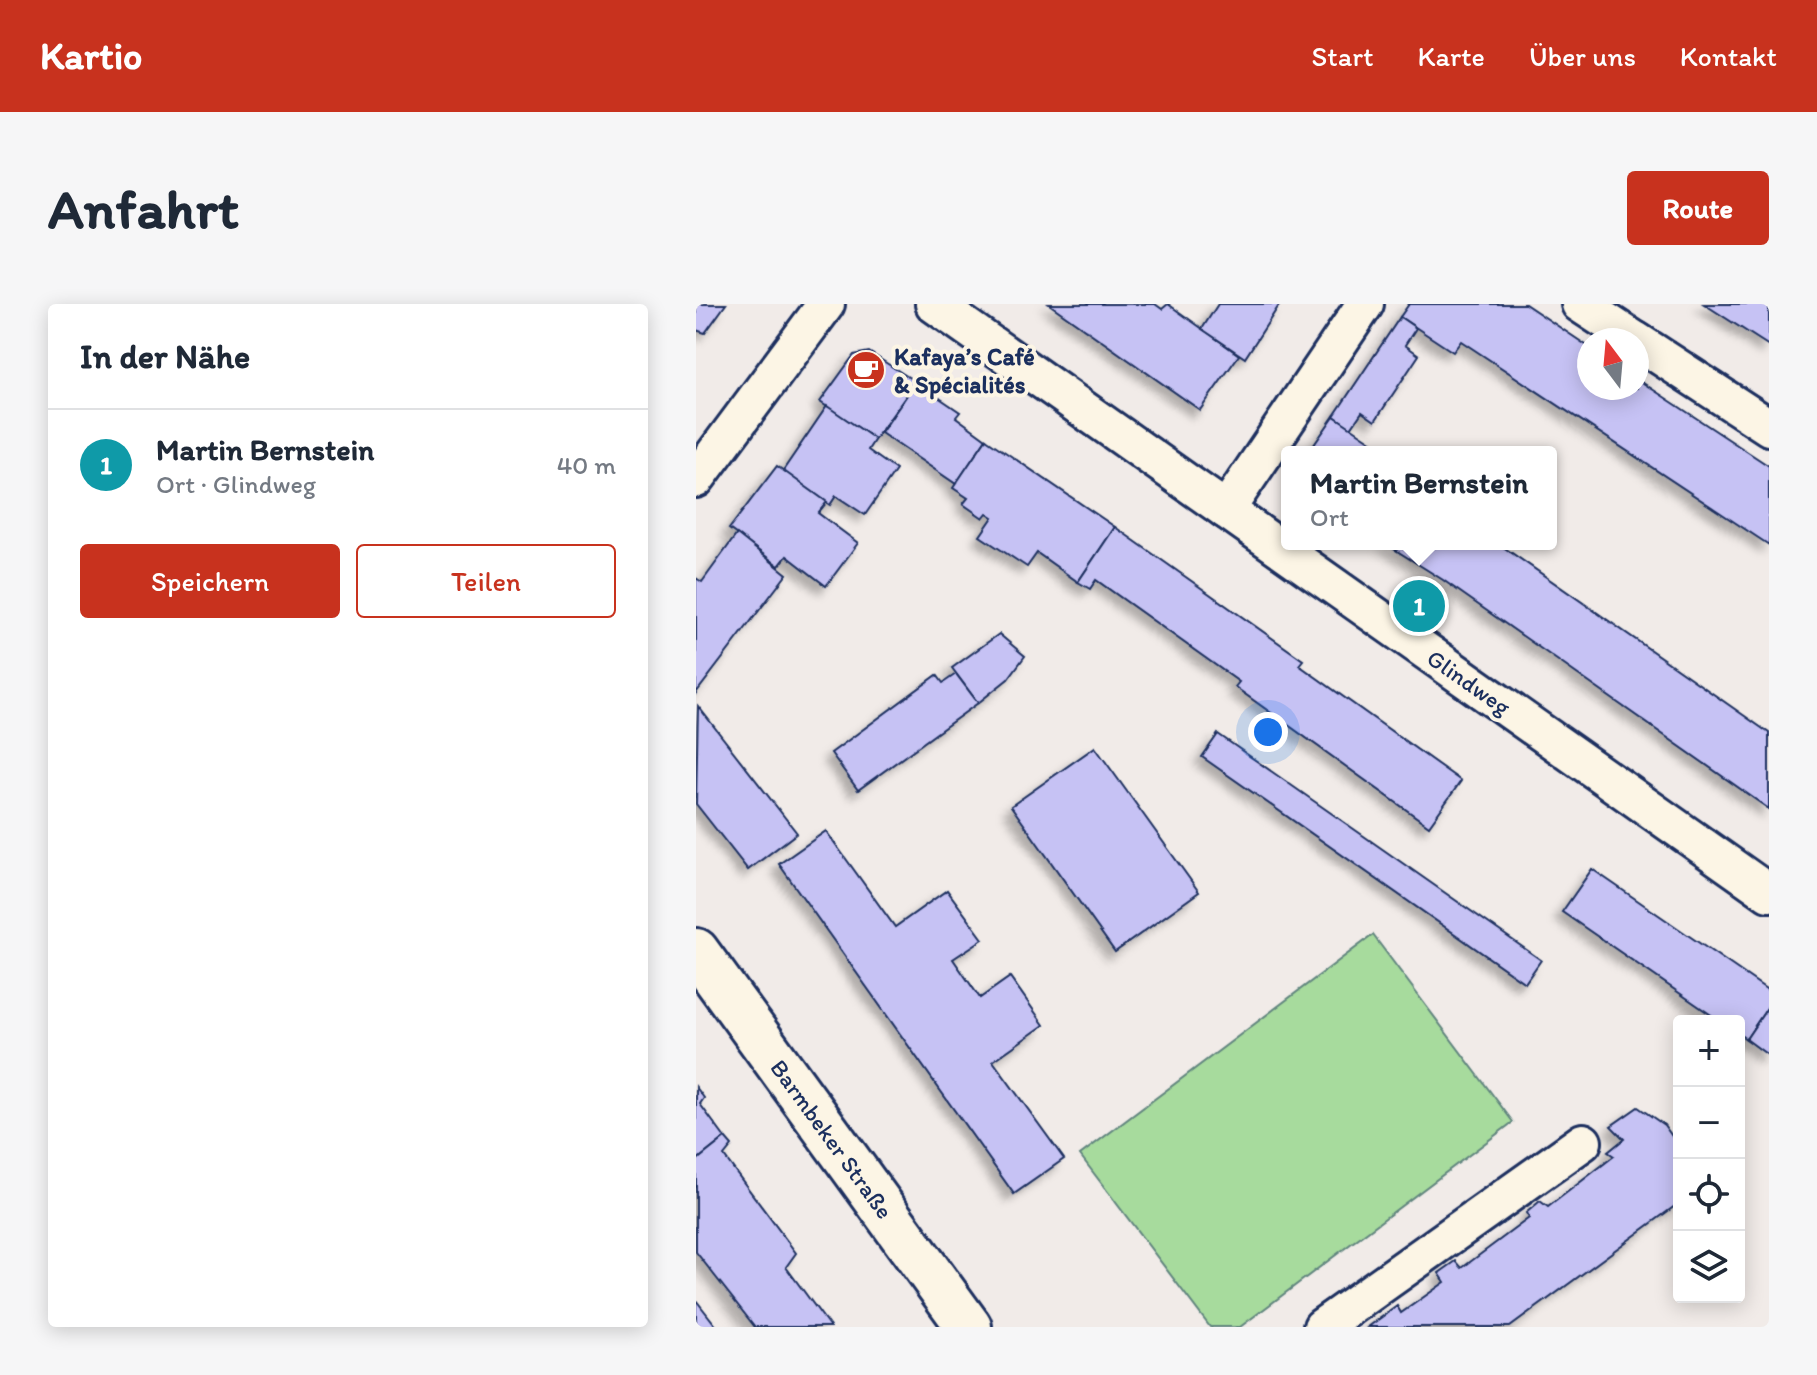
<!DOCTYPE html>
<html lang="de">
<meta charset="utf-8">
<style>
body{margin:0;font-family:Itim,sans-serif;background:#f6f6f7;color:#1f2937}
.controls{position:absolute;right:24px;bottom:24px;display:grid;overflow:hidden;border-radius:8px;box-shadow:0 4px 20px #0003}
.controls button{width:72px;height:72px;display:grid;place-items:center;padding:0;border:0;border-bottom:2px solid #e0e1e3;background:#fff;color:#1f2937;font:40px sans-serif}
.compass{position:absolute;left:881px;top:24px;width:72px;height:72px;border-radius:50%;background:#fff;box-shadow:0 4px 20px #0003;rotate:344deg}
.you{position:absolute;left:572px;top:428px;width:28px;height:28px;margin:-20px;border:6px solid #fff;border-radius:50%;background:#1a73e8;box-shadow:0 0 0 12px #1a73e833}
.badge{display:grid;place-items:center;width:52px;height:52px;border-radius:50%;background:#c8321e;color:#fff;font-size:26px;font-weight:700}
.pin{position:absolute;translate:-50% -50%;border:4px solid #fff;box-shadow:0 2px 8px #0006}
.popup{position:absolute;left:585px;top:142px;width:276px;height:104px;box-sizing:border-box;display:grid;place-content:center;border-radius:8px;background:#fff;filter:drop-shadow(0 2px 6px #0005);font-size:26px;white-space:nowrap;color:#747a83}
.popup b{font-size:30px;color:#1f2937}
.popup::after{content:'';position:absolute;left:50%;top:100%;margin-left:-16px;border:16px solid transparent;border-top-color:#fff}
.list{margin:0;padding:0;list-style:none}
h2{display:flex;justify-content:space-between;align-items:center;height:104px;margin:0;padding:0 32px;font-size:34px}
h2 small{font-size:26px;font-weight:400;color:#747a83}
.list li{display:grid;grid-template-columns:52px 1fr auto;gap:24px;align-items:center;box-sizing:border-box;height:112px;padding:0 32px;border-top:2px solid #e0e1e3}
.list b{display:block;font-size:30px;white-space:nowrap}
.list p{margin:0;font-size:26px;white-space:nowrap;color:#747a83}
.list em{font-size:26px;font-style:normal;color:#747a83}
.actions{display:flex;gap:16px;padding:24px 32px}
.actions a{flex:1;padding:18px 0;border:2px solid #c8321e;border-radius:8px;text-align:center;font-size:28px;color:#c8321e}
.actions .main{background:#c8321e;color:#fff}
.icon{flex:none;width:44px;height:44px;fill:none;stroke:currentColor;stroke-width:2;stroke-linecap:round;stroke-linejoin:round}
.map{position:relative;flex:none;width:1073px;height:1023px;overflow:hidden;border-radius:8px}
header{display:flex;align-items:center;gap:48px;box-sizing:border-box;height:112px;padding:0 40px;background:#c8321e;color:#fff}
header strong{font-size:38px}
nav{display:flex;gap:44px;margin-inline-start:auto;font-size:28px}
.intro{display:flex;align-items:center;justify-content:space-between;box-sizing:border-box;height:192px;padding:0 48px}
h1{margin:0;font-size:56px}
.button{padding:20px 36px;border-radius:8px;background:#c8321e;color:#fff;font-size:28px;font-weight:700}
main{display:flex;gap:48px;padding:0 48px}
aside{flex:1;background:#fff;border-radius:8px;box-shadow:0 4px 20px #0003}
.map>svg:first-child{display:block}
.green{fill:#a7db9d;stroke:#61857e;stroke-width:2}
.building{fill:#c6c2f4;stroke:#1b2f5e;stroke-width:2;filter:url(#shadow)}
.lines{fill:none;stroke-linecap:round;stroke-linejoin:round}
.minor-casing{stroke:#1b2f5e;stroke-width:42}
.major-casing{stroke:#1b2f5e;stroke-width:50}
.minor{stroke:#fcf5e5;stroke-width:36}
.major{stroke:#fcf5e5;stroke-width:44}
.labels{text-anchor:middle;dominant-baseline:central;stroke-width:8;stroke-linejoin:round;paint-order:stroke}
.poi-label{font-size:24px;font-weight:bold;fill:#1b2f5e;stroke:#fcf5e5;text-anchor:start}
.street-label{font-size:24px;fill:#1b2f5e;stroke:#fcf5e5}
</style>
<header>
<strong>Kartio</strong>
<nav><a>Start</a><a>Karte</a><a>Über uns</a><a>Kontakt</a></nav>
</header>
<div class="intro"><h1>Anfahrt</h1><a class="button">Route</a></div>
<main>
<aside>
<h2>In der Nähe<small></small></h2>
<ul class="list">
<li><span class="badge" style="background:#0f9aa8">1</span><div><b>Martin Bernstein</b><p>Ort · Glindweg</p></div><em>40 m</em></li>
</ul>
<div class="actions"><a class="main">Speichern</a><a>Teilen</a></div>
</aside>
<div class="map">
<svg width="1073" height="1023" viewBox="0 0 1073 1023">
<defs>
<filter id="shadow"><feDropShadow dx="-7" dy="7" stdDeviation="4" flood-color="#0004"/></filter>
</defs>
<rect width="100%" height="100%" fill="#f1ebe8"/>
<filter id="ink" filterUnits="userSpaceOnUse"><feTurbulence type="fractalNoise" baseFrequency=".0125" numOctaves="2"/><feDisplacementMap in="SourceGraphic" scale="16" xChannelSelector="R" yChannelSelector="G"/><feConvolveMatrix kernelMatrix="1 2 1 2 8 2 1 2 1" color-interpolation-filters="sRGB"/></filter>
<g filter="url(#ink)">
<polygon class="green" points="677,631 817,818 544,1023 514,1023 384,851"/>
<g class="building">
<polygon points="0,0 30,0 9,29 0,26"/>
<polygon points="353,0 459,0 466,5 472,0 543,51 504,106"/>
<polygon points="522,0 584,0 549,54 506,25"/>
<polygon points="713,0 829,0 893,43 893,84 941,84 941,75 1073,162 1073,241 765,37 757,48 704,13"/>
<polygon points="1008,0 1073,0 1073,43 1073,42"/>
<polygon points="704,13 720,24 709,41 723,51 679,117 666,108 655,124 638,112"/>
<polygon points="173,48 220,78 179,135 124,98 158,51"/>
<polygon points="220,78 264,108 260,113 290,135 260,180 185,129"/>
<polygon points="131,102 179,135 172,146 200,166 169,211 140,192 134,201 86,168"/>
<polygon points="638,112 689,146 688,148 613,148"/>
<polygon points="290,135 419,223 382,278 341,249 331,263 284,232 297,213 291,209 287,214 267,200 272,194 257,184"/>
<polygon points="81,162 131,198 122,209 162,239 130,282 91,252 83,262 33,225"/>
<polygon points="419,223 607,356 603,361 765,477 733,522 539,383 543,378 400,276 394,285 382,278"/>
<polygon points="41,230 91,270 0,389 0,274 6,278"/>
<polygon points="690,240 803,240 1073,429 1073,505 747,276"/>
<polygon points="303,330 329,352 312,375 282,399 256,364"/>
<polygon points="260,370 282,399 162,486 135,449 241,371 247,379"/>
<polygon points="2,402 101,529 52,566 0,500"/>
<polygon points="522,430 845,656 829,679 506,453"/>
<polygon points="399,443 503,588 419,648 315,502"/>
<polygon points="130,527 199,623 251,586 287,635 257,655 284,694 314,673 348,721 297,757 368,855 318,890 83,560"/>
<polygon points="896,565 1073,687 1073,701 1050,735 1043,730 1043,717 1024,717 866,608"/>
<polygon points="1073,701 1073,752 1050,735"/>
<polygon points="0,783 8,794 4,800 29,834 0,857"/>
<polygon points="942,803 968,821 983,842 983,899 814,1023 672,1023 701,1002 705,1009 749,978 743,969 760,957 766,964 833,914 830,909 844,897 852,903 918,852 912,848 928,835 915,822"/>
<polygon points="29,834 36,842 28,852 100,949 90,963 134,1023 59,1023 0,948 0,857"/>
<polygon points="0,996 21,1023 0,1023"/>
</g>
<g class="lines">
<defs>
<g id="minor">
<polyline points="238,0 1073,589"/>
<polyline points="884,0 939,36"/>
<polyline points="941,37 1073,123"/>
<polyline points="0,175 130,0"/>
<polyline points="530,206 669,0"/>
<polyline points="626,1023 887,838"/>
</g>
<polyline id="major" points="0,647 273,1023"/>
</defs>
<use href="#minor" class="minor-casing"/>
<use href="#major" class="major-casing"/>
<use href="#minor" class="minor"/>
<use href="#major" class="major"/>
</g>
</g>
<defs>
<symbol id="cafe-disc" viewBox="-11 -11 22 22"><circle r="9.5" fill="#c8321e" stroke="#fcf5e5"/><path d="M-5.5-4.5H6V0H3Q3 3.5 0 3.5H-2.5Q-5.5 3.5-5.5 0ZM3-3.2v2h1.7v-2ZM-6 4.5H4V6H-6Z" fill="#fff"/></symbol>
</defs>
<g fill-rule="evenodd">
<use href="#cafe-disc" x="148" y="44" width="44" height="44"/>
</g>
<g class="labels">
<g class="poi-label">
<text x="198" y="52">Kafaya’s Café<tspan x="198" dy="28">&amp; Spécialités</tspan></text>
</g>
<g class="street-label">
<text transform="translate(773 378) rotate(35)">Glindweg</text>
<text transform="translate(136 835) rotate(54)">Barmbeker Straße</text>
</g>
</g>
</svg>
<div class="controls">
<button>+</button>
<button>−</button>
<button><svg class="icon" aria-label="locate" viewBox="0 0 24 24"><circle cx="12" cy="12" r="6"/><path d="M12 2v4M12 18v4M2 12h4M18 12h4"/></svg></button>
<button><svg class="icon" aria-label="layers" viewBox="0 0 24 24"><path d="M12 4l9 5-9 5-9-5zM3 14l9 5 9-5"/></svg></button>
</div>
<svg class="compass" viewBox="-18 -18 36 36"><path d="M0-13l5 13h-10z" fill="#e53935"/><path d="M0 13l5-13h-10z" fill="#747a83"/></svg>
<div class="you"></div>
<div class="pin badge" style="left:723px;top:302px;background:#0f9aa8">1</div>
<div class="popup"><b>Martin Bernstein</b>Ort</div>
</div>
</main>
